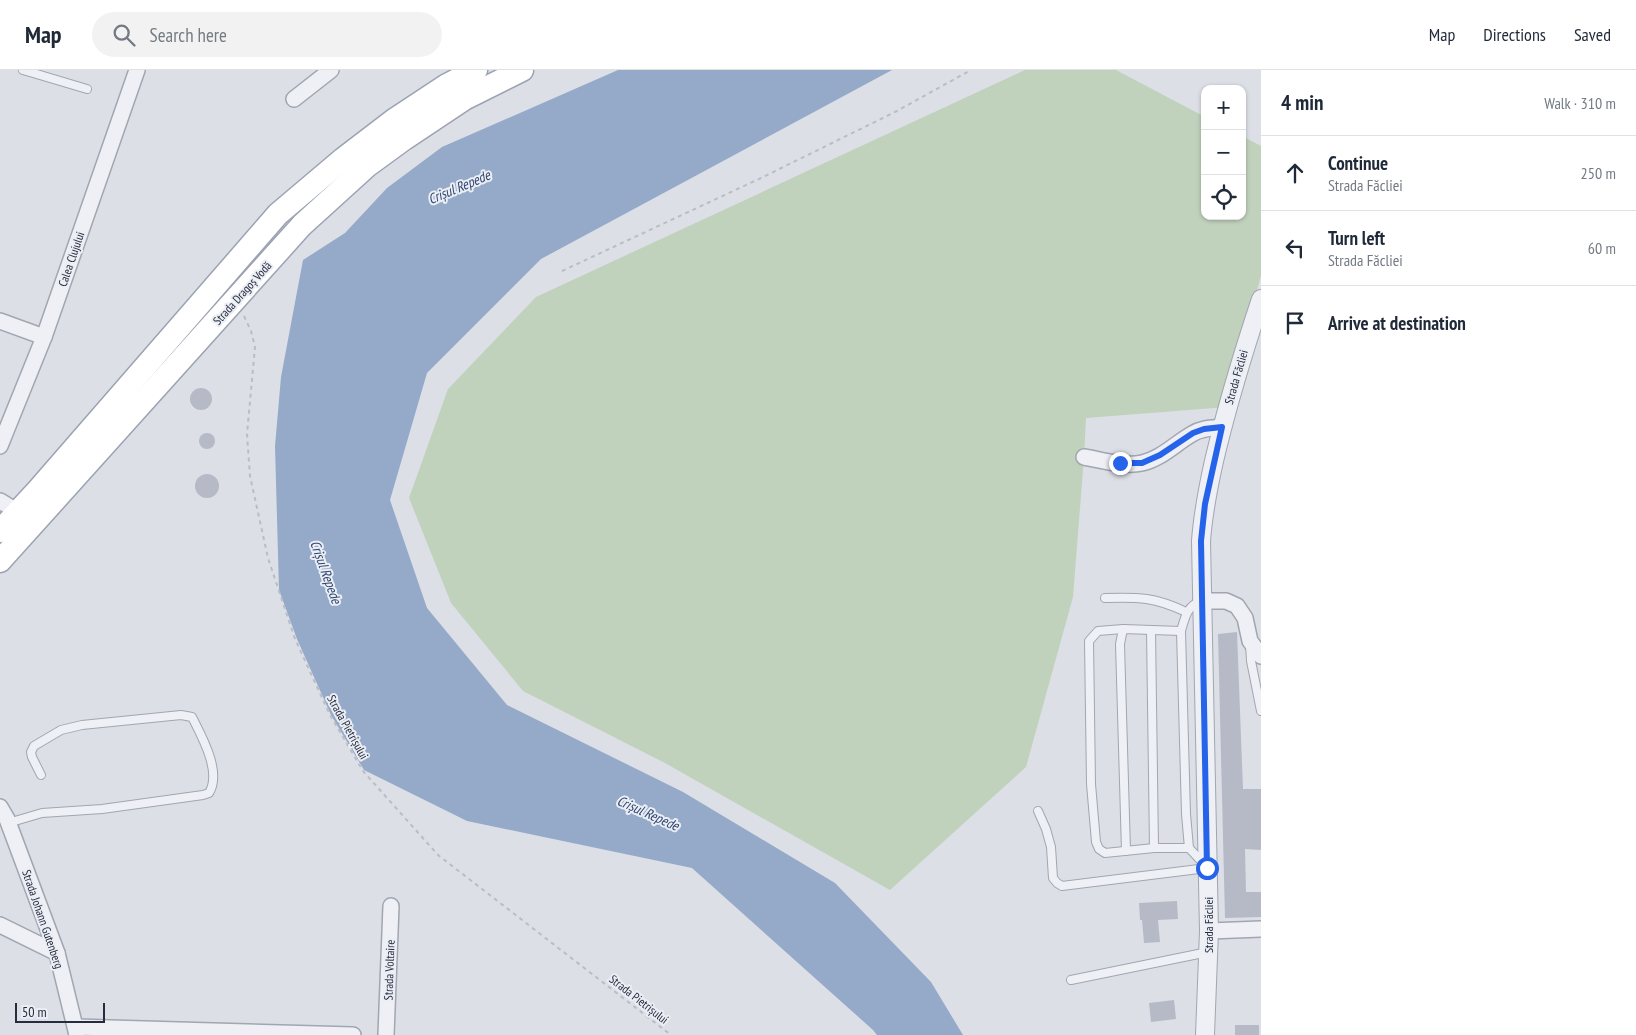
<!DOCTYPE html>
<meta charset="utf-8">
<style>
body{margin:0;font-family:"PT Sans Narrow",sans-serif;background:#f2f2f3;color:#1f2937}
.controls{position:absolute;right:15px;top:15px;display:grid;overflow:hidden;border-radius:10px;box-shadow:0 1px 4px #0004}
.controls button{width:45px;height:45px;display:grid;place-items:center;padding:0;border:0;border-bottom:1px solid #e0e1e3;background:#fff;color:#1f2937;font:25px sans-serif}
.scale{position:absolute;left:15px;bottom:12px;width:90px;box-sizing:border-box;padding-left:5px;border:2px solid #252c3d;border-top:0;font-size:14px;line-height:18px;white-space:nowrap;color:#252c3d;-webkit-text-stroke:4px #ebeef4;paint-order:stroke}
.stop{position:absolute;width:15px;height:15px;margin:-11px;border:4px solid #2563eb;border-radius:50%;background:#fff}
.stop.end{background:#2563eb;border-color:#fff;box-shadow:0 1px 5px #0008}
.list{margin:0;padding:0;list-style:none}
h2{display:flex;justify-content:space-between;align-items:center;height:65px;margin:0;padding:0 20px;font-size:21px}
h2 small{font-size:16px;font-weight:400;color:#747a83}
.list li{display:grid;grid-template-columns:32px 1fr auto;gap:15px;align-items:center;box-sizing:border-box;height:75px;padding:0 20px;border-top:1px solid #e0e1e3}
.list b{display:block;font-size:19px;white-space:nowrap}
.list p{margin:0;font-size:16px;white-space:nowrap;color:#747a83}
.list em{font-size:16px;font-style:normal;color:#747a83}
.icon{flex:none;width:28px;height:28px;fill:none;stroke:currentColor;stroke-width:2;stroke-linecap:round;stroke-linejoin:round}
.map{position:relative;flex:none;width:1261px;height:965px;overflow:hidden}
header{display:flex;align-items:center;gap:30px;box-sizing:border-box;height:70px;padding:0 25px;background:#fff;border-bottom:1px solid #e0e1e3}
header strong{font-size:24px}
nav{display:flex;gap:28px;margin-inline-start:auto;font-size:18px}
.search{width:350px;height:45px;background:#f2f2f3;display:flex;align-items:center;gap:12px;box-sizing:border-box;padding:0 18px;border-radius:28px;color:#747a83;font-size:19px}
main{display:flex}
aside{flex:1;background:#fff}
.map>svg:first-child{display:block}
.green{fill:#c0d1bc}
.water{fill:#95a9c8}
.building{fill:#b6bac6}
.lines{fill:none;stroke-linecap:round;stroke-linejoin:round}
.service-casing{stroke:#a1a6b0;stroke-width:10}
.minor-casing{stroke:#a1a6b0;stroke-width:18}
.tertiary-casing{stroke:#a1a6b0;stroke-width:20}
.primary-casing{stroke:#9ba2b2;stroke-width:25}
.path{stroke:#babdc5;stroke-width:2;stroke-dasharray:4 4;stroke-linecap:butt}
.service{stroke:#eef0f5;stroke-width:8}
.minor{stroke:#eef0f5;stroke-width:15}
.tertiary{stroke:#eef0f5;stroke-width:18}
.primary{stroke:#fff;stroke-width:22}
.route{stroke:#2563eb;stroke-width:6}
.labels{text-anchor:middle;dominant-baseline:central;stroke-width:4;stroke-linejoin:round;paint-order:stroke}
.street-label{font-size:12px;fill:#252c3d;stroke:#ebeef4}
.water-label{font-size:14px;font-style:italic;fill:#2f4672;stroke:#ebeef4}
</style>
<header>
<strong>Map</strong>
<div class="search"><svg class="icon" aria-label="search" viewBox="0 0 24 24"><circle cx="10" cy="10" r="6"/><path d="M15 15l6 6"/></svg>Search here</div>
<nav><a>Map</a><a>Directions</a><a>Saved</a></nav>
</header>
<main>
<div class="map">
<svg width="1261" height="965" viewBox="0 0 1261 965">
<rect width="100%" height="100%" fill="#dcdfe6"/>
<polygon class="green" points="1025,0 1116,0 1205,47 1205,146 1242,146 1242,66 1261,76 1261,205 1227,337 1086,348 1084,387 1073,527 1026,697 890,820 665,693 523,621 451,533 409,428 448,319 536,227"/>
<polygon class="water" points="618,0 892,0 541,189 427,303 390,430 427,538 507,635 683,722 835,813 931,912 963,965 877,965 873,960 692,798 467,751 364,700 331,645 297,569 279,520 275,376 281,307 303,190 345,163 387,118 442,77"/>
<g class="building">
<circle cx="201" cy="329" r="11"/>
<circle cx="207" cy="371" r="8"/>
<circle cx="207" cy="416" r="12"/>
<polygon points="1237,562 1243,719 1261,719 1261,780 1245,779 1246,822 1261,822 1261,847 1225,848 1218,564"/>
<polygon points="1177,831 1178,849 1158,850 1160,872 1144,873 1142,850 1140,850 1139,833"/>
<polygon points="1174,930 1176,949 1151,952 1149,933"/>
<rect x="1235" y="955" width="24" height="10"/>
</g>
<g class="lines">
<defs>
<g id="service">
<polyline points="23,0 87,19"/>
<path d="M1105,528C1139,527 1155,527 1186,542"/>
<path d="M1201,531C1187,536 1185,547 1181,561L1186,744L1189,778L1206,796"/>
<polyline points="1123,559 1120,574 1126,781"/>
<polyline points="1151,560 1154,778"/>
<polyline points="1181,561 1123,559 1098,561 1089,571 1091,714 1096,772 1099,779 1105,783 1154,778 1189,778"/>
<polyline points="1250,574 1251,591 1261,641"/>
<polyline points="1038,741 1046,759 1051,777 1053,808 1057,813 1062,816 1207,798"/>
<path d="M8,753L42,743L102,739L203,725L209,723C222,702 202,667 192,647L181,645L82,655L61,660L34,676L31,682L32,687L41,705"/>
<polyline points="1071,910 1208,882"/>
</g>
<g id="minor">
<polyline points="294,29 331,0"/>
<polyline points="0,251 44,267"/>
<polyline points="0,376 44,267 137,0"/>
<path d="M1084,387C1102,390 1124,397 1142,393C1161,389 1176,373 1192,364C1201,358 1212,358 1222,357"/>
<polyline points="0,431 18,442"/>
<polyline points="1201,531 1226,531 1237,536 1245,548 1250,571 1261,586"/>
<polyline points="0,737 7,749 57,883 77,965"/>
<polyline points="0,855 57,883"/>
<polyline points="1209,861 1261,859"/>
<polyline points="76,957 353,965"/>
<polyline points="386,965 391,836"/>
</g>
<path id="tertiary" d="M1205,965L1209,861L1201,471C1203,444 1208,418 1214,391C1227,336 1243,283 1261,229"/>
<g id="primary">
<polyline points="0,461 38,420 278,144 343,89 394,50 447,15 476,0"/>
<polyline points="0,491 302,155 367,96 404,69 464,29 522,0"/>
</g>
</defs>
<use href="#service" class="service-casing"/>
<use href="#minor" class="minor-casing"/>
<use href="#tertiary" class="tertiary-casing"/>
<use href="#primary" class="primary-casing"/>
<g class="path">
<polyline points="562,201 761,108 895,42 971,0"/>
<polyline points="244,246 251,261 255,277 247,364 250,406 268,488 295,569 330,645 363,701 438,785 671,965"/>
</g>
<use href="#service" class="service"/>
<use href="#minor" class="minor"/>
<use href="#tertiary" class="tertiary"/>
<use href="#primary" class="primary"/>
</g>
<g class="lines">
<polyline class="route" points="1120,393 1142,393 1160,385 1193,363 1204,359 1222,357 1205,434 1201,471 1207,798"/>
</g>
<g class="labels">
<g class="street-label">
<text transform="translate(71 189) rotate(-71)">Calea Clujului</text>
<text transform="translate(242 223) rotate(-48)">Strada Dragoș Vodă</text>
<text transform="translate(1236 307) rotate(-74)">Strada Făcliei</text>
<text transform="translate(348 657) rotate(61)">Strada Pietrișului</text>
<text transform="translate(43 849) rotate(71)">Strada Johann Gutenberg</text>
<text transform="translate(1208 855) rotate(-90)">Strada Făcliei</text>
<text transform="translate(389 900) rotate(-88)">Strada Voltaire</text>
<text transform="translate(639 929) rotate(38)">Strada Pietrișului</text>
</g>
<g class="water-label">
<text transform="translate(459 117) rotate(-23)">Crișul Repede</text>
<text transform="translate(326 502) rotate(70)">Crișul Repede</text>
<text transform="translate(648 743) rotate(24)">Crișul Repede</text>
</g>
</g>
</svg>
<div class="controls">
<button>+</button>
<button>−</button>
<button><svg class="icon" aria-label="locate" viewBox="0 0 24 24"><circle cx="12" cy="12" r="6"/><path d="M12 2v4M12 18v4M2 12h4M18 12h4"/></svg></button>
</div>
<div class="scale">50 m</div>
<div class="stop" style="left:1207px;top:798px"></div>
<div class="stop end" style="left:1120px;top:393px"></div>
</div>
<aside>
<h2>4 min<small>Walk · 310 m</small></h2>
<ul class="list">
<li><svg class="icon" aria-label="ahead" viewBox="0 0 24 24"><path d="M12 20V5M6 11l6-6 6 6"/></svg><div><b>Continue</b><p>Strada Făcliei</p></div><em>250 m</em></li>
<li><svg class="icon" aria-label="left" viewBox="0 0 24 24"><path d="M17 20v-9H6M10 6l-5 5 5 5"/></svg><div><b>Turn left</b><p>Strada Făcliei</p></div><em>60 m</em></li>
<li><svg class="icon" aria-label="arrive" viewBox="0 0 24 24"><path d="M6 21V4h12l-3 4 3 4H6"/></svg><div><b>Arrive at destination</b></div></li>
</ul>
</aside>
</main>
